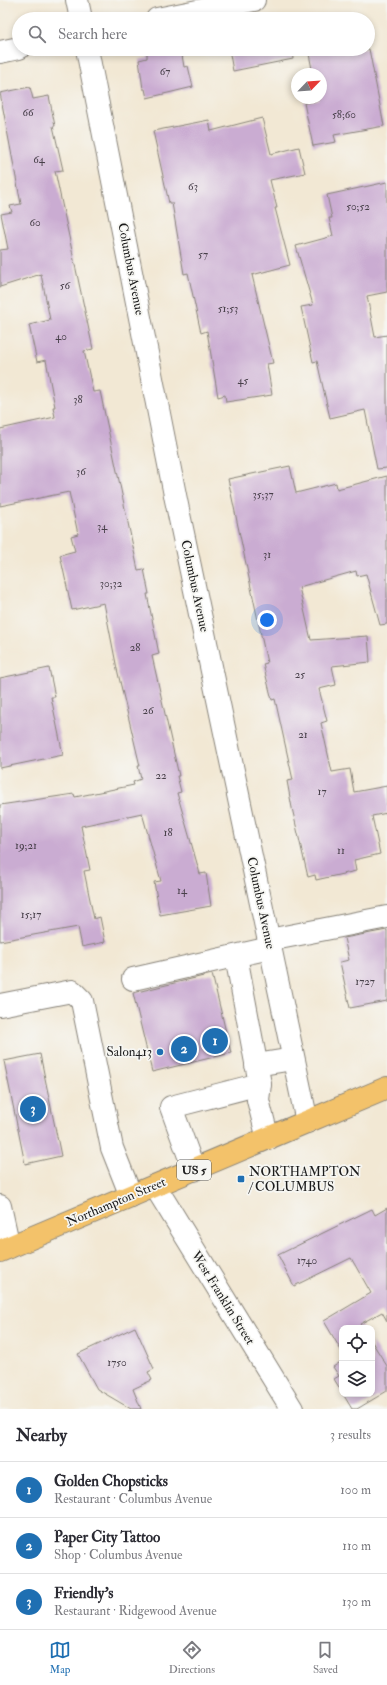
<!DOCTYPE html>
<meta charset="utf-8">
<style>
body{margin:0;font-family:"IM FELL Double Pica",serif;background:#f2f2f3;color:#2b2b33}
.controls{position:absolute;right:12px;bottom:12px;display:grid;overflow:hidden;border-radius:8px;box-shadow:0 2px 6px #0003}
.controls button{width:36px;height:36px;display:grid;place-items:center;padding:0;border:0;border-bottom:1px solid #e1e1e2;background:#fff;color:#2b2b33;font:20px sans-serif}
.compass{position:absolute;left:291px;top:68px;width:36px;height:36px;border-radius:50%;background:#fff;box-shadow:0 2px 6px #0003;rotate:65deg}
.you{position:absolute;left:267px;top:620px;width:14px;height:14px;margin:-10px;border:3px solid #fff;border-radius:50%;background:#1a73e8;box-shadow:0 0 0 6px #1a73e833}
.badge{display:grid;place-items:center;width:26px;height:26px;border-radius:50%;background:#1f6fb2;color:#fff;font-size:13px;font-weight:700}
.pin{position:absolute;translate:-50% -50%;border:2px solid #fff;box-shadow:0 1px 4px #0006}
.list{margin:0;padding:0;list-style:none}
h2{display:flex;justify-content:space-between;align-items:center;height:52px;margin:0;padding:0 16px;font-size:17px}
h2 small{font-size:13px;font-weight:400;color:#7c7c81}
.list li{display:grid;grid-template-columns:26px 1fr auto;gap:12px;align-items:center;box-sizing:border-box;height:56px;padding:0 16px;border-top:1px solid #e1e1e2}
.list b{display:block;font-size:15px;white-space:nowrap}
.list p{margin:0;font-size:13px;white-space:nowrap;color:#7c7c81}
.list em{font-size:13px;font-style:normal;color:#7c7c81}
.icon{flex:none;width:22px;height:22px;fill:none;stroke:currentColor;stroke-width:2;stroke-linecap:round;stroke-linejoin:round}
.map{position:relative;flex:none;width:387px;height:1409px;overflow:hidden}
.search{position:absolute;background:#fff;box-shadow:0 2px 6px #0003;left:12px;right:12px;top:12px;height:44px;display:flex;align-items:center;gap:10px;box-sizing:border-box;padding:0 14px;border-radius:22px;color:#7c7c81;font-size:15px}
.sheet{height:220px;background:#fff}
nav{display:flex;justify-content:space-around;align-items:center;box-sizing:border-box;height:56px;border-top:1px solid #e1e1e2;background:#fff;font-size:11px;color:#7c7c81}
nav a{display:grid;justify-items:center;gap:2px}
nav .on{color:#1f6fb2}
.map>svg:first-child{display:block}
.building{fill:#caacd2}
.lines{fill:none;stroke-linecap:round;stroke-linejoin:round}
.minor-casing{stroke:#878278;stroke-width:24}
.major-casing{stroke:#878278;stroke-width:24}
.minor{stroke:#fff;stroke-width:22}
.major{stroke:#f3c26a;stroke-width:22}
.poi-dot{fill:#1f6fb2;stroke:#f6f6f2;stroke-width:1.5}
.labels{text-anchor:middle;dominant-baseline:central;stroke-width:3.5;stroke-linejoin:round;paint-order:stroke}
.number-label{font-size:11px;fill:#48404a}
.shield{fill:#f6f6f2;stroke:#5d5d5c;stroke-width:1}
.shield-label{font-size:12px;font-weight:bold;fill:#1c1c1c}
.street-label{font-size:13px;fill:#1c1c1c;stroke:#f6f6f2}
.poi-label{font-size:13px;fill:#1c1c1c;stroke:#f6f6f2;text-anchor:end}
</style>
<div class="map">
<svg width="387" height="1409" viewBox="0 0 387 1409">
<rect width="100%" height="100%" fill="#f6f6f2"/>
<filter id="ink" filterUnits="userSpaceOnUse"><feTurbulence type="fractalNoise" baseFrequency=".025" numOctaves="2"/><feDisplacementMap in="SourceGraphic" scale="8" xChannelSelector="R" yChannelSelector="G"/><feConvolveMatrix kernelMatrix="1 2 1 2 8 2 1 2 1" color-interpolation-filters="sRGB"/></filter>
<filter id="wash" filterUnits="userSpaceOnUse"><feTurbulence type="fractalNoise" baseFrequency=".012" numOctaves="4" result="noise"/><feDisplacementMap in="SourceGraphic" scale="16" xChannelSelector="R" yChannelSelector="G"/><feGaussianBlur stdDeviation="0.9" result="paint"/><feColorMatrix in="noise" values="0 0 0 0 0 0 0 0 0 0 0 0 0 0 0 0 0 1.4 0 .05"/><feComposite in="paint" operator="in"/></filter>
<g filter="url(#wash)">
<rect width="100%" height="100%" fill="#f2e8d4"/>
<g id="blocks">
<g class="building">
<polygon points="167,49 181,49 184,67 188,66 193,87 147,98 145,89 143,89 139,60 147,58 147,52"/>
<polygon points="229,49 292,49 293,59 233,71"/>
<polygon points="308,49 369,49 384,126 334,135 336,142 313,146 304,103 319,100 319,98 321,98 321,74 313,74"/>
<polygon points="30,87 33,99 49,96 55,126 53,126 63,170 55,171 93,349 84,351 93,392 100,391 138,570 144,569 149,594 147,594 159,654 152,656 179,776 177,776 181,792 177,793 200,874 206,873 211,906 160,915 154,882 161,881 142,813 81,826 90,870 84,871 94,919 100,917 105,942 82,947 78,927 0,941 0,805 74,794 75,797 134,785 133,782 141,779 138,766 140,766 117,669 104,603 72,610 60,555 75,551 71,536 78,534 69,492 0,506 0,429 55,417 53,407 55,407 46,360 37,362 29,325 50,320 41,274 0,287 0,250 8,249 1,214 12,212 10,206 21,204 0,93"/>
<polygon points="262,118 271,154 299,147 305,173 270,180 277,208 275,208 290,265 252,275 273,363 267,364 272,395 226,402 225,395 218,397 207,331 201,333 188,273 184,274 172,203 169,203 153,131 209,120 211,131"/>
<polygon points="387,182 387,292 367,296 375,337 387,335 387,468 377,469 365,410 330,418 317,361 313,362 301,307 313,305 296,246 333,236 329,218 332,218 327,195"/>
<polygon points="290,466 296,493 336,483 337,489 387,476 387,624 380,625 366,574 357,576 356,571 299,587 311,640 368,636 370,662 332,666 336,685 319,689 327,721 321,723 332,772 350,769 354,792 387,786 387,813 372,816 380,854 354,860 356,871 316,880 315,875 308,877 292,808 287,781 293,780 275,699 272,700 263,664 267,663 228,479"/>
<polygon points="49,668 55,697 51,697 63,755 0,768 0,678"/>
<polygon points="387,930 387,1001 350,1008 340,962 349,960 344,938"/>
<polygon points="212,974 231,1053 152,1072 133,993"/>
<polygon points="40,1054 61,1156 25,1164 4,1061"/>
<polygon points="387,1208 387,1321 382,1312 360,1324 363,1328 342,1328 342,1352 324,1321 371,1293 351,1258 294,1286 278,1255 372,1209 375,1215"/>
<polygon points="135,1327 154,1369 148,1372 152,1380 133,1389 141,1409 131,1409 97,1389 78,1354"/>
<polygon points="372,1342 387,1366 387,1391 357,1409 352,1409 343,1394 372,1394"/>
<polygon points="342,1361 342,1392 334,1379 339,1376 333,1367"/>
</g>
</g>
</g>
<g filter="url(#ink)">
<use href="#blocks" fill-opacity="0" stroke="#878278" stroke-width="1"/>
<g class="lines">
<defs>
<g id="minor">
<polyline points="77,0 81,19"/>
<polyline points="157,19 254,0"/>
<polyline points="87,49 176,500 307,1122"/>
<polyline points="0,52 19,48"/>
<polyline points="269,940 387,917"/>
<polyline points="236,956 260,1084 258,1100 268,1139"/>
<polyline points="133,979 270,948"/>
<polyline points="0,1005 72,991 82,1001 112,1148 131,1196"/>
<polyline points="256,1065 293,1059"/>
<polyline points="194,1170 171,1107 260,1084"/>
<polyline points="155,1186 292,1409"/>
<polyline points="0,1206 9,1247"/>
</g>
<polyline id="major" points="0,1251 387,1088"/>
</defs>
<use href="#minor" class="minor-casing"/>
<use href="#major" class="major-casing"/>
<use href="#minor" class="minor"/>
<use href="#major" class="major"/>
</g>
</g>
<g class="poi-dot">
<circle cx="160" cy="1052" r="4"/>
<rect x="237" y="1175" width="8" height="8" rx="2"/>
</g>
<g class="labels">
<g class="number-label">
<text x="165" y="71">67</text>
<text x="28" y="112">66</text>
<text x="344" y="114">58;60</text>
<text x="39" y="159">64</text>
<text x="193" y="186">63</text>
<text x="358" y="206">50;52</text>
<text x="35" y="222">60</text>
<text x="203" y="254">57</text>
<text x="65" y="285">56</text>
<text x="228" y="308">51;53</text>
<text x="61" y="336">40</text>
<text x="243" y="380">45</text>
<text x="78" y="399">38</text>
<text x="81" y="471">36</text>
<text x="263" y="494">35;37</text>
<text x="102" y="526">34</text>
<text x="267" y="554">31</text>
<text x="111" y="583">30;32</text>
<text x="135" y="647">28</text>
<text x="300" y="674">25</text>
<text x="148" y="710">26</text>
<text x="303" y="734">21</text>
<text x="161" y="775">22</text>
<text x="322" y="791">17</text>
<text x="168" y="832">18</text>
<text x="26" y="845">19;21</text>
<text x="341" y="850">11</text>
<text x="182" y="890">14</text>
<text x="31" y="914">15;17</text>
<text x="365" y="981">1727</text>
<text x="307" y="1260">1740</text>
<text x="117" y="1362">1750</text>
</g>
<rect class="shield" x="177" y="1160" width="34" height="20" rx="3"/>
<g class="shield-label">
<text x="194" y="1170">US 5</text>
</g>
<g class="street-label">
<text transform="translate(131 269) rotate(79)">Columbus Avenue</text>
<text transform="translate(195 586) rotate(78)">Columbus Avenue</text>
<text transform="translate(261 903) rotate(78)">Columbus Avenue</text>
<text transform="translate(116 1202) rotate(-23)">Northampton Street</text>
<text transform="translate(223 1298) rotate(58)">West Franklin Street</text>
</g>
<g class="poi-label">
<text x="152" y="1052">Salon413</text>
<text x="249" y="1172" text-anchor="start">NORTHAMPTON<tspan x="249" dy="15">/ COLUMBUS</tspan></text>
</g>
</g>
</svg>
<div class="controls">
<button><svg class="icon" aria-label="locate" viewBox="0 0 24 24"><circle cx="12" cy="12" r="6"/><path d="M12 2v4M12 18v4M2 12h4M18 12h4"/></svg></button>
<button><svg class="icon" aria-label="layers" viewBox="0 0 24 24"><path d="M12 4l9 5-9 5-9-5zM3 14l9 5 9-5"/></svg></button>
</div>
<svg class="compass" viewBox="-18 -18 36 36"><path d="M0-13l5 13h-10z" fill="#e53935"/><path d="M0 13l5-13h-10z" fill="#7c7c81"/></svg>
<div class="you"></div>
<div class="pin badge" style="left:215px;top:1041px">1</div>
<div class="pin badge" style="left:184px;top:1049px">2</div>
<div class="pin badge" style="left:33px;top:1109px">3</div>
<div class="search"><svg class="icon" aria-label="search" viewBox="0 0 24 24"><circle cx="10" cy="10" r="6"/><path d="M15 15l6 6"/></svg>Search here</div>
</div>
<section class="sheet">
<h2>Nearby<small>3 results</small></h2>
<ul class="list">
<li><span class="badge">1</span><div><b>Golden Chopsticks</b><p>Restaurant · Columbus Avenue</p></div><em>100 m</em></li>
<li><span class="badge">2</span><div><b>Paper City Tattoo</b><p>Shop · Columbus Avenue</p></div><em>110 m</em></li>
<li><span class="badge">3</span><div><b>Friendly's</b><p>Restaurant · Ridgewood Avenue</p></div><em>130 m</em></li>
</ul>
</section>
<nav>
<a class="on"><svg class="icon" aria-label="map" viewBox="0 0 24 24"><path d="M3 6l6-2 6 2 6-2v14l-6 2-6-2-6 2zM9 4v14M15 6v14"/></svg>Map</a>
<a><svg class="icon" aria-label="directions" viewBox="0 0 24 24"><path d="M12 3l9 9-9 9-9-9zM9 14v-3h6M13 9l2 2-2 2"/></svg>Directions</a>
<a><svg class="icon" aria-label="saved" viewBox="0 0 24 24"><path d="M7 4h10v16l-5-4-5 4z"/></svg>Saved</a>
</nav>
